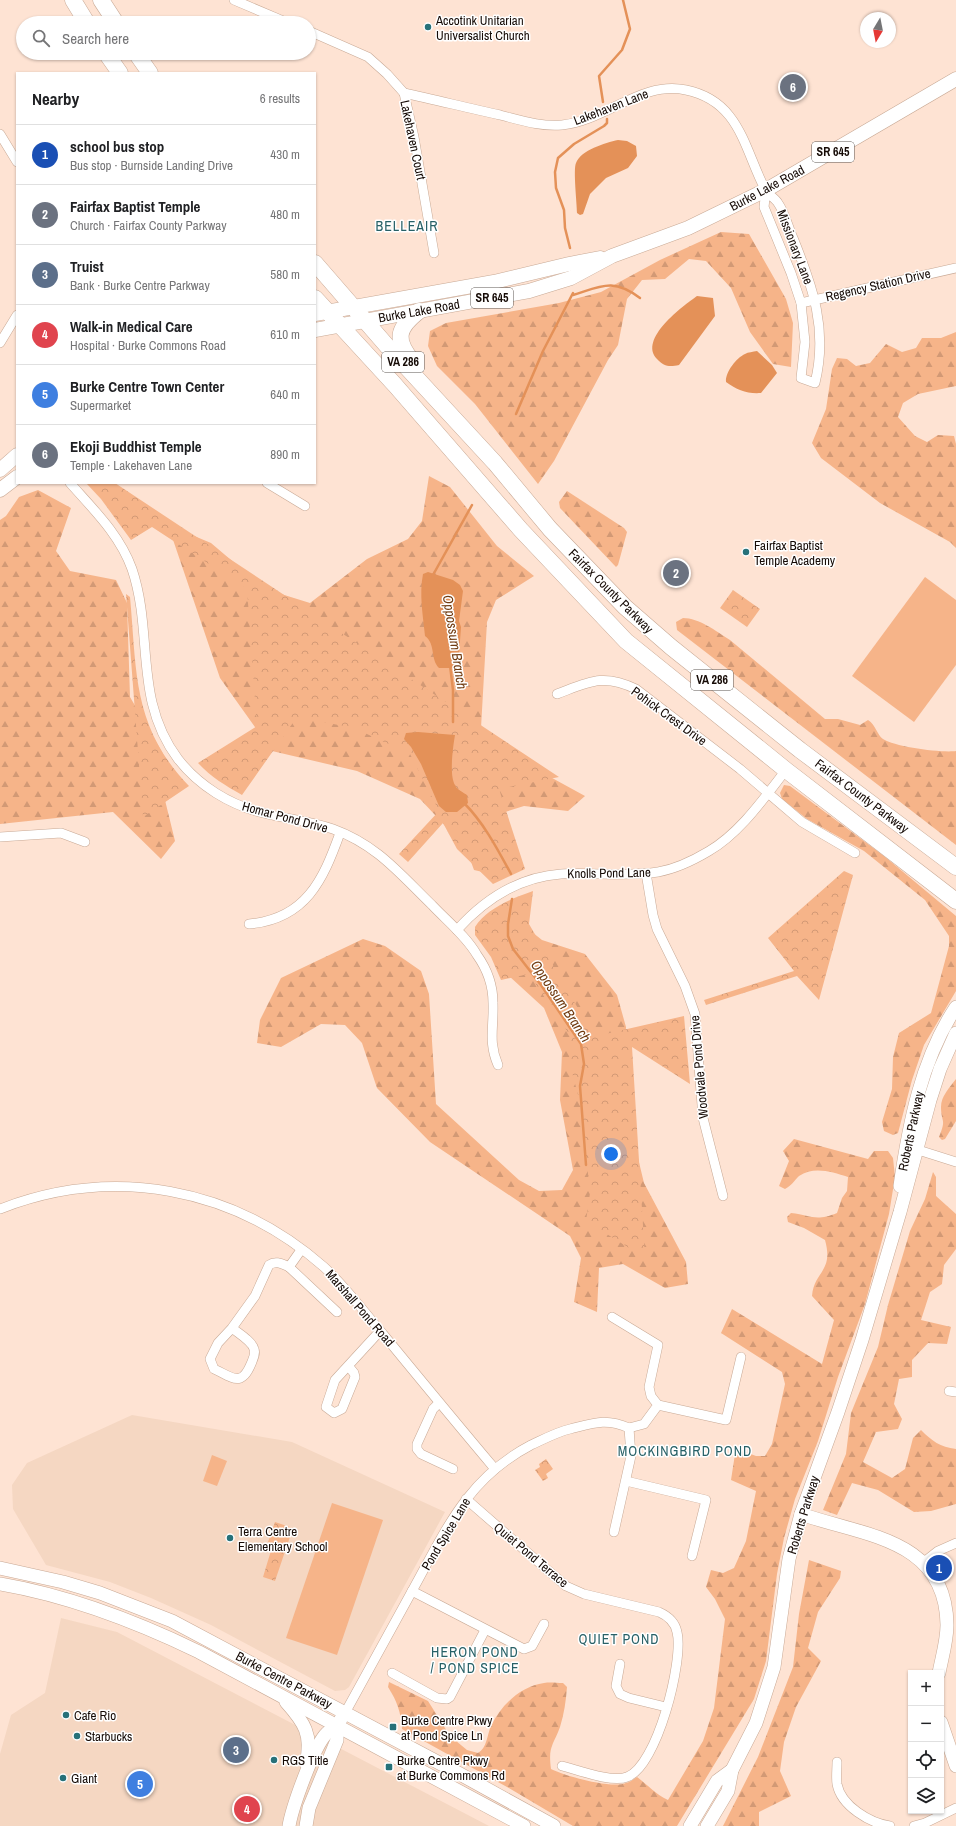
<!DOCTYPE html>
<meta charset="utf-8">
<style>
body{margin:0;font-family:"Archivo Narrow",sans-serif;background:#f6f6f6;color:#202124}
.controls{position:absolute;right:12px;bottom:12px;display:grid;overflow:hidden;border-radius:0px;box-shadow:0 1px 3px #0004}
.controls button{width:36px;height:36px;display:grid;place-items:center;padding:0;border:0;border-bottom:1px solid #e0e0e0;background:#fff;color:#202124;font:20px sans-serif}
.compass{position:absolute;left:860px;top:12px;width:36px;height:36px;border-radius:50%;background:#fff;box-shadow:0 1px 3px #0004;rotate:190deg}
.you{position:absolute;left:611px;top:1154px;width:14px;height:14px;margin:-10px;border:3px solid #fff;border-radius:50%;background:#1a73e8;box-shadow:0 0 0 6px #1a73e833}
.badge{display:grid;place-items:center;width:26px;height:26px;border-radius:50%;background:#277179;color:#fff;font-size:13px;font-weight:700}
.pin{position:absolute;translate:-50% -50%;border:2px solid #fff;box-shadow:0 1px 4px #0006}
.list{margin:0;padding:0;list-style:none}
h2{display:flex;justify-content:space-between;align-items:center;height:52px;margin:0;padding:0 16px;font-size:17px}
h2 small{font-size:13px;font-weight:400;color:#757577}
.list li{display:grid;grid-template-columns:26px 1fr auto;gap:12px;align-items:center;box-sizing:border-box;height:60px;padding:0 16px;border-top:1px solid #e0e0e0}
.list b{display:block;font-size:15px;white-space:nowrap}
.list p{margin:0;font-size:13px;white-space:nowrap;color:#757577}
.list em{font-size:13px;font-style:normal;color:#757577}
.icon{flex:none;width:22px;height:22px;fill:none;stroke:currentColor;stroke-width:2;stroke-linecap:round;stroke-linejoin:round}
.map{position:relative;flex:none;width:956px;height:1826px;overflow:hidden}
.search{position:absolute;background:#fff;box-shadow:0 1px 3px #0004;left:16px;top:16px;width:300px;height:44px;display:flex;align-items:center;gap:10px;box-sizing:border-box;padding:0 14px;border-radius:22px;color:#757577;font-size:15px}
.panel{position:absolute;background:#fff;box-shadow:0 1px 3px #0004;left:16px;top:72px;width:300px;height:412px;border-radius:0px}
.map>svg:first-child{display:block}
.built{fill:#f5d7c2}
.forest{fill:url(#forest-firs)}
.park{fill:url(#park-crowns)}
.garden{fill:#f6b489}
.water{fill:#e49158}
.lines{fill:none;stroke-linecap:round;stroke-linejoin:round}
.stream{stroke:#e49158;stroke-width:2.5}
.street-casing{stroke:#c8a995;stroke-width:10}
.secondary-casing{stroke:#c8a995;stroke-width:14}
.primary-casing{stroke:#c8a995;stroke-width:15}
.highway-casing{stroke:#c8a995;stroke-width:17}
.street{stroke:#fff;stroke-width:9}
.secondary{stroke:#fff;stroke-width:13}
.primary{stroke:#fff;stroke-width:14}
.highway{stroke:#fff;stroke-width:16}
.poi-dot{fill:#277179;stroke:#fff;stroke-width:1.5}
.labels{text-anchor:middle;dominant-baseline:central;stroke-width:3;stroke-linejoin:round;paint-order:stroke}
.shield{fill:#fff;stroke:#5b5450;stroke-width:1}
.shield-label{font-size:12px;font-weight:bold;fill:#150a05}
.poi-label{font-size:13px;fill:#150a05;stroke:#fff;text-anchor:start}
.street-label{font-size:13px;fill:#150a05;stroke:#fff}
.neighbourhood-label{font-size:14px;letter-spacing:1px;fill:#286167;stroke:#fff}
.water-label{font-size:14px;font-style:italic;fill:#713b10;stroke:#fff}
</style>
<div class="map">
<svg width="956" height="1826" viewBox="0 0 956 1826">
<defs>
<pattern id="forest-firs" width="22" height="20" patternUnits="userSpaceOnUse"><rect width="22" height="20" fill="#f6b489"/><path d="M5 1l3.5 6h-7zM16 11l3.5 6h-7z" fill="#d29975"/></pattern>
<pattern id="park-crowns" width="20" height="18" patternUnits="userSpaceOnUse"><rect width="20" height="18" fill="#f6b489"/><path d="M2 6a3 3 0 1 1 6 0M12 15a3 3 0 1 1 6 0" fill="none" stroke="#d29975"/></pattern>
</defs>
<rect width="100%" height="100%" fill="#fee3d3"/>
<g class="built">
<polygon points="132,1415 292,1442 445,1512 349,1687 345,1690 335,1691 211,1625 151,1598 110,1582 46,1565 13,1509 12,1485 27,1463"/>
<polygon points="61,1618 117,1632 489,1826 0,1826 0,1754 11,1715 45,1693"/>
</g>
<g class="forest">
<polygon points="721,232 749,234 786,299 793,323 791,367 773,364 750,332 731,288 706,261 689,259 665,279 642,280 627,299 618,345 608,360 554,461 538,484 475,404 437,366 428,346 430,331 446,323 559,303 601,292 660,260"/>
<polygon points="956,332 956,386 918,394 903,403 898,417 915,436 927,442 938,435 954,436 956,444 956,548 950,542 880,503 821,458 812,443 826,409 832,369 837,358 847,359 856,366 870,363 886,344 902,352 916,348 922,338 941,338"/>
<polygon points="429,476 450,487 497,546 534,576 496,600 487,622 481,728 501,750 585,796 568,811 524,806 502,813 496,875 474,870 466,848 420,799 357,771 272,751 220,678 168,525 211,543 265,589 310,603 367,559 408,539 422,521"/>
<polygon points="38,490 71,508 56,551 70,571 116,580 127,603 130,697 177,778 164,796 175,841 161,859 113,812 0,824 0,520 6,516 19,497"/>
<polygon points="567,491 624,528 627,532 618,565 616,567 560,508 559,502"/>
<path d="M683,618C699,618 716,631 730,640L825,719H838L860,725L868,720C876,725 877,735 883,739C895,747 942,753 956,751V845L677,630L676,622Z"/>
<polygon points="784,785 790,786 884,856 956,916 956,991 924,1045 912,1080 898,1133 893,1135 884,1131 882,1122 892,1089 893,1057 899,1033 931,1013 949,946 949,936 925,900 864,851 807,819 782,799 780,793"/>
<polygon points="508,913 542,940 585,954 617,995 626,1027 623,1096 644,1183 686,1262 688,1284 665,1288 623,1264 599,1268 597,1312 574,1302 581,1258 570,1236 430,1142 377,1088 362,1043 345,1025 321,1024 281,1047 257,1043 260,1020 281,978 363,939 385,946 421,971 429,994 436,1104 519,1180 539,1191 562,1190 573,1170 560,1100 562,1052 544,1008 509,976"/>
<path d="M956,1079V1121L945,1139L942,1140L939,1137C947,1118 941,1123 941,1107C941,1096 950,1087 956,1079Z"/>
<path d="M794,1139L868,1159L874,1151H888L893,1158L895,1177L889,1214L865,1304L838,1377L818,1441L795,1499L784,1538L777,1574L766,1661L754,1699L677,1826H573L507,1787L402,1729C401,1712 397,1701 388,1687L389,1682L428,1701L450,1736L467,1750L478,1753C487,1748 487,1735 491,1726C501,1705 521,1686 544,1683C550,1682 557,1683 563,1683L567,1687C566,1701 564,1714 560,1727C553,1746 548,1746 551,1769C565,1776 611,1789 626,1783C630,1782 634,1779 637,1777C648,1785 655,1794 668,1800L703,1741L714,1708L725,1619L715,1599L706,1587L711,1570L723,1573L734,1568L746,1541L756,1491L731,1480L735,1454L740,1450L756,1456H765L772,1444L785,1384L782,1372L721,1333L732,1309L822,1364L834,1320L812,1296C814,1271 834,1272 825,1240L804,1228L788,1222L787,1217L791,1213C811,1215 815,1222 837,1213L842,1198L847,1191L848,1177C832,1172 814,1166 799,1176C794,1181 792,1185 785,1189L779,1186L789,1161L783,1151Z"/>
<path d="M933,1172L936,1177V1196L956,1214V1249L944,1265L942,1284L930,1292L921,1320L951,1327L947,1344L928,1343L912,1360V1377L899,1379L894,1404L902,1419L898,1429L876,1432L863,1462L892,1478L905,1469L913,1438L921,1430C932,1441 940,1447 956,1449V1504L931,1511L914,1512L878,1490L852,1483L837,1515L823,1510L846,1454L851,1413L878,1347L888,1305L910,1231L925,1199Z"/>
<polygon points="809,1560 841,1571 840,1578 818,1612 808,1648 821,1661 796,1707 784,1742 780,1771 791,1796 759,1812 759,1826 723,1826 758,1757 793,1667 799,1614"/>
</g>
<g class="park">
<path d="M86,483H115L559,777L499,789L525,869L493,884L457,849L443,823L408,862L399,854L439,811L410,754L354,728L297,717L242,795C226,786 211,777 198,763L257,726L247,589L152,527L131,540L101,499Z"/>
<polygon points="733,590 760,609 747,627 720,608"/>
<path d="M126,594L130,597C137,672 132,727 189,786L143,817Z"/>
<polygon points="844,871 853,875 819,1000 797,976 706,1005 704,1000 794,971 768,938"/>
<path d="M533,891L529,924L583,1017L601,1035L684,1016L690,1084L632,1047L645,1258L586,1221L590,1193L581,1106L569,1061L571,1037L529,974L501,980L491,957L475,935V927C487,908 513,898 533,891Z"/>
<polygon points="546,1459 553,1469 546,1474 548,1478 543,1481 535,1470 540,1467 539,1464"/>
<polygon points="275,1522 293,1528 275,1581 263,1577 273,1544 268,1542"/>
</g>
<g class="garden">
<polygon points="925,577 956,600 956,665 914,722 852,676"/>
<polygon points="212,1455 227,1461 217,1486 203,1481"/>
<polygon points="332,1503 383,1520 337,1655 286,1638"/>
</g>
<g class="water">
<path d="M618,140L627,141L636,146L637,156L628,168L606,178L590,194L583,214L580,215L577,213C577,204 573,169 576,163C581,150 605,143 618,140Z"/>
<path d="M697,296L713,298L715,316L679,365C670,367 664,367 657,359C638,339 683,306 697,296Z"/>
<path d="M757,351L772,365L777,373L761,393C747,394 737,390 726,382C725,373 736,358 745,354C748,352 753,352 757,351Z"/>
<path d="M428,572L453,580L460,585L463,591L459,621L461,627L459,654L458,662L453,668H439C430,659 436,644 425,636C423,615 419,595 423,574Z"/>
<path d="M418,732L455,735C453,747 449,775 455,785C457,790 463,792 467,795L468,803L457,812H446L439,806L421,764L411,747L404,739L406,733Z"/>
</g>
<g class="lines">
<g class="stream">
<polyline points="603,102 599,76 622,50 630,29 623,0"/>
<polyline points="570,248 565,228 564,210 556,188 555,172 558,158 574,144 604,126 607,123 607,119"/>
<path d="M573,295C602,286 613,278 640,298"/>
<polyline points="516,414 543,351 573,293"/>
<polyline points="433,578 433,575 472,505"/>
<polyline points="450,665 453,690 453,722"/>
<path d="M464,803C484,823 498,850 511,874"/>
<polyline points="512,899 508,924 508,936 513,949 541,985 581,1044 584,1064 580,1086 586,1165"/>
</g>
<defs>
<g id="street">
<polyline points="234,0 288,23"/>
<polyline points="309,31 368,57 387,74 404,93 414,137 434,253"/>
<path d="M404,93C436,100 468,108 500,115C520,120 541,127 562,125C605,121 642,80 686,90C740,101 744,149 765,189C768,195 775,198 778,203C785,213 788,227 793,238C813,287 828,330 815,383L801,378L805,342L801,303L791,273L764,207L766,190"/>
<polyline points="0,134 17,162"/>
<polyline points="801,303 956,268"/>
<polyline points="0,343 17,315"/>
<path d="M70,483C93,509 120,535 132,569C154,634 133,699 178,759C199,786 230,805 263,813C286,819 310,821 333,829C377,845 399,873 432,905C447,921 466,936 477,955C487,969 493,985 493,1003C494,1027 488,1042 498,1065"/>
<polyline points="267,483 305,506"/>
<path d="M557,694C589,682 603,673 636,689L740,769L802,822L855,853"/>
<polyline points="0,837 61,833 85,842"/>
<polyline points="646,873 653,915 657,929 685,986 695,1014 703,1118 723,1196"/>
<path d="M249,924C306,919 323,880 340,833"/>
<path d="M457,930C484,900 519,877 561,874C593,872 627,877 658,872C675,869 694,860 709,851C740,833 764,798 786,770"/>
<polyline points="912,1148 956,1162"/>
<path d="M0,1209C113,1165 233,1187 324,1267C346,1287 364,1312 383,1334C420,1379 457,1424 495,1469"/>
<polyline points="289,1267 337,1312"/>
<polyline points="612,1317 658,1345 649,1387 651,1396 658,1405 644,1424 629,1428"/>
<path d="M232,1328L218,1343L210,1359L214,1369C232,1377 241,1388 251,1364C253,1359 256,1354 254,1349C252,1341 238,1333 232,1328L255,1296L269,1265C276,1260 282,1264 289,1267L301,1250"/>
<polyline points="349,1367 354,1373 355,1377 342,1409 334,1413 326,1407 335,1380 380,1331"/>
<polyline points="949,1391 956,1392"/>
<polyline points="439,1403 433,1409 417,1444 417,1449 421,1454 453,1469"/>
<polyline points="658,1405 726,1420 741,1357"/>
<polyline points="626,1481 706,1500 692,1556"/>
<path d="M466,1499L566,1586L584,1594L659,1612C668,1616 675,1622 677,1632C684,1660 657,1767 627,1777C612,1783 578,1770 562,1766"/>
<polyline points="614,1532 631,1456 629,1428"/>
<polyline points="924,1562 938,1551 956,1543"/>
<polyline points="412,1591 524,1649 532,1646 544,1624"/>
<polyline points="620,1664 616,1686 620,1694 629,1698 666,1707"/>
<polyline points="392,1673 437,1698 447,1699 450,1697 485,1630"/>
<path d="M345,1713C367,1673 389,1633 411,1593C445,1532 466,1479 531,1445C544,1439 557,1432 570,1429C594,1423 606,1418 629,1428"/>
<path d="M837,1762C837,1769 836,1777 837,1784C841,1806 870,1823 890,1826"/>
<polyline points="914,1826 925,1823 956,1808"/>
</g>
<g id="secondary">
<path d="M900,1186C909,1124 921,1060 956,1007"/>
<path d="M801,1514C863,1536 946,1538 947,1625C947,1641 942,1657 939,1673"/>
<polyline points="0,1568 63,1582 100,1593 172,1621 460,1774 554,1826"/>
<path d="M0,1584C70,1596 135,1621 199,1652L524,1826"/>
<path d="M286,1702C304,1722 313,1735 306,1763"/>
<polyline points="941,1722 956,1766"/>
<path d="M289,1826C292,1808 314,1745 327,1733C330,1731 334,1729 337,1727"/>
<polyline points="306,1826 309,1808 337,1740 337,1727 341,1719"/>
<polyline points="690,1826 717,1781 732,1770"/>
<polyline points="707,1826 728,1791 732,1770 756,1723 774,1667 789,1559 801,1514 838,1412 862,1340 900,1212 930,1100 940,1069 956,1033"/>
</g>
<g id="primary">
<polyline points="315,314 494,282 569,264 600,258"/>
<polyline points="315,330 529,291 571,278 612,256 688,228 766,190 956,79"/>
<polyline points="0,470 17,455"/>
<polyline points="0,490 17,477"/>
</g>
<g id="highway">
<polyline points="73,0 87,23"/>
<polyline points="101,0 116,23"/>
<polyline points="106,53 120,73"/>
<polyline points="136,53 150,73"/>
<polyline points="315,263 387,346 495,463 550,529 625,607 671,647 800,750 956,867"/>
<polyline points="315,298 395,385 521,530 626,641 786,770 956,901"/>
<path d="M413,362C395,340 396,329 419,311"/>
</g>
</defs>
<use href="#street" class="street-casing"/>
<use href="#secondary" class="secondary-casing"/>
<use href="#primary" class="primary-casing"/>
<use href="#highway" class="highway-casing"/>
<use href="#street" class="street"/>
<use href="#secondary" class="secondary"/>
<use href="#primary" class="primary"/>
<use href="#highway" class="highway"/>
</g>
<g class="poi-dot">
<circle cx="428" cy="27" r="4"/>
<circle cx="746" cy="552" r="4"/>
<circle cx="230" cy="1538" r="4"/>
<circle cx="66" cy="1715" r="4"/>
<rect x="389" y="1723" width="8" height="8" rx="2"/>
<circle cx="77" cy="1736" r="4"/>
<circle cx="274" cy="1760" r="4"/>
<rect x="385" y="1763" width="8" height="8" rx="2"/>
<circle cx="63" cy="1778" r="4"/>
</g>
<g class="labels">
<g class="shield">
<rect x="812" y="142" width="42" height="20" rx="3"/>
<rect x="471" y="288" width="42" height="20" rx="3"/>
<rect x="382" y="352" width="42" height="20" rx="3"/>
<rect x="691" y="670" width="42" height="20" rx="3"/>
</g>
<g class="shield-label">
<text x="833" y="152">SR 645</text>
<text x="492" y="298">SR 645</text>
<text x="403" y="362">VA 286</text>
<text x="712" y="680">VA 286</text>
</g>
<g class="poi-label">
<text x="436" y="20">Accotink Unitarian<tspan x="436" dy="15">Universalist Church</tspan></text>
<text x="754" y="545">Fairfax Baptist<tspan x="754" dy="15">Temple Academy</tspan></text>
<text x="238" y="1531">Terra Centre<tspan x="238" dy="15">Elementary School</tspan></text>
<text x="74" y="1715">Cafe Rio</text>
<text x="401" y="1720">Burke Centre Pkwy<tspan x="401" dy="15">at Pond Spice Ln</tspan></text>
<text x="85" y="1736">Starbucks</text>
<text x="282" y="1760">RGS Title</text>
<text x="397" y="1760">Burke Centre Pkwy<tspan x="397" dy="15">at Burke Commons Rd</tspan></text>
<text x="71" y="1778">Giant</text>
</g>
<g class="street-label">
<text transform="translate(611 107) rotate(-21)">Lakehaven Lane</text>
<text transform="translate(413 140) rotate(78)">Lakehaven Court</text>
<text transform="translate(767 188) rotate(-28)">Burke Lake Road</text>
<text transform="translate(795 247) rotate(69)">Missionary Lane</text>
<text transform="translate(878 285) rotate(-13)">Regency Station Drive</text>
<text transform="translate(419 311) rotate(-10)">Burke Lake Road</text>
<text transform="translate(611 591) rotate(45)">Fairfax County Parkway</text>
<text transform="translate(669 716) rotate(36)">Pohick Crest Drive</text>
<text transform="translate(862 796) rotate(37)">Fairfax County Parkway</text>
<text transform="translate(285 817) rotate(15)">Homar Pond Drive</text>
<text transform="translate(609 873) rotate(-1)">Knolls Pond Lane</text>
<text transform="translate(699 1067) rotate(-95)">Woodvale Pond Drive</text>
<text transform="translate(911 1131) rotate(-78)">Roberts Parkway</text>
<text transform="translate(360 1308) rotate(49)">Marshall Pond Road</text>
<text transform="translate(803 1515) rotate(-73)">Roberts Parkway</text>
<text transform="translate(446 1534) rotate(-59)">Pond Spice Lane</text>
<text transform="translate(531 1555) rotate(40)">Quiet Pond Terrace</text>
<text transform="translate(284 1680) rotate(28)">Burke Centre Parkway</text>
</g>
<g class="neighbourhood-label">
<text x="407" y="226">BELLEAIR</text>
<text x="685" y="1451">MOCKINGBIRD POND</text>
<text x="619" y="1639">QUIET POND</text>
<text x="475" y="1652">HERON POND<tspan x="475" dy="16">/ POND SPICE</tspan></text>
</g>
<g class="water-label">
<text transform="translate(455 642) rotate(81)">Oppossum Branch</text>
<text transform="translate(561 1001) rotate(56)">Oppossum Branch</text>
</g>
</g>
</svg>
<div class="controls">
<button>+</button>
<button>−</button>
<button><svg class="icon" aria-label="locate" viewBox="0 0 24 24"><circle cx="12" cy="12" r="6"/><path d="M12 2v4M12 18v4M2 12h4M18 12h4"/></svg></button>
<button><svg class="icon" aria-label="layers" viewBox="0 0 24 24"><path d="M12 4l9 5-9 5-9-5zM3 14l9 5 9-5"/></svg></button>
</div>
<svg class="compass" viewBox="-18 -18 36 36"><path d="M0-13l5 13h-10z" fill="#e53935"/><path d="M0 13l5-13h-10z" fill="#757577"/></svg>
<div class="you"></div>
<div class="pin badge" style="left:939px;top:1568px;background:#1a4fb4">1</div>
<div class="pin badge" style="left:676px;top:573px;background:#6b7280">2</div>
<div class="pin badge" style="left:236px;top:1750px;background:#5c6f8a">3</div>
<div class="pin badge" style="left:247px;top:1809px;background:#e0444e">4</div>
<div class="pin badge" style="left:140px;top:1784px;background:#3f7fe0">5</div>
<div class="pin badge" style="left:793px;top:87px;background:#6b7280">6</div>
<div class="search"><svg class="icon" aria-label="search" viewBox="0 0 24 24"><circle cx="10" cy="10" r="6"/><path d="M15 15l6 6"/></svg>Search here</div>
<section class="panel">
<h2>Nearby<small>6 results</small></h2>
<ul class="list">
<li><span class="badge" style="background:#1a4fb4">1</span><div><b>school bus stop</b><p>Bus stop · Burnside Landing Drive</p></div><em>430 m</em></li>
<li><span class="badge" style="background:#6b7280">2</span><div><b>Fairfax Baptist Temple</b><p>Church · Fairfax County Parkway</p></div><em>480 m</em></li>
<li><span class="badge" style="background:#5c6f8a">3</span><div><b>Truist</b><p>Bank · Burke Centre Parkway</p></div><em>580 m</em></li>
<li><span class="badge" style="background:#e0444e">4</span><div><b>Walk-in Medical Care</b><p>Hospital · Burke Commons Road</p></div><em>610 m</em></li>
<li><span class="badge" style="background:#3f7fe0">5</span><div><b>Burke Centre Town Center</b><p>Supermarket</p></div><em>640 m</em></li>
<li><span class="badge" style="background:#6b7280">6</span><div><b>Ekoji Buddhist Temple</b><p>Temple · Lakehaven Lane</p></div><em>890 m</em></li>
</ul>
</section>
</div>
